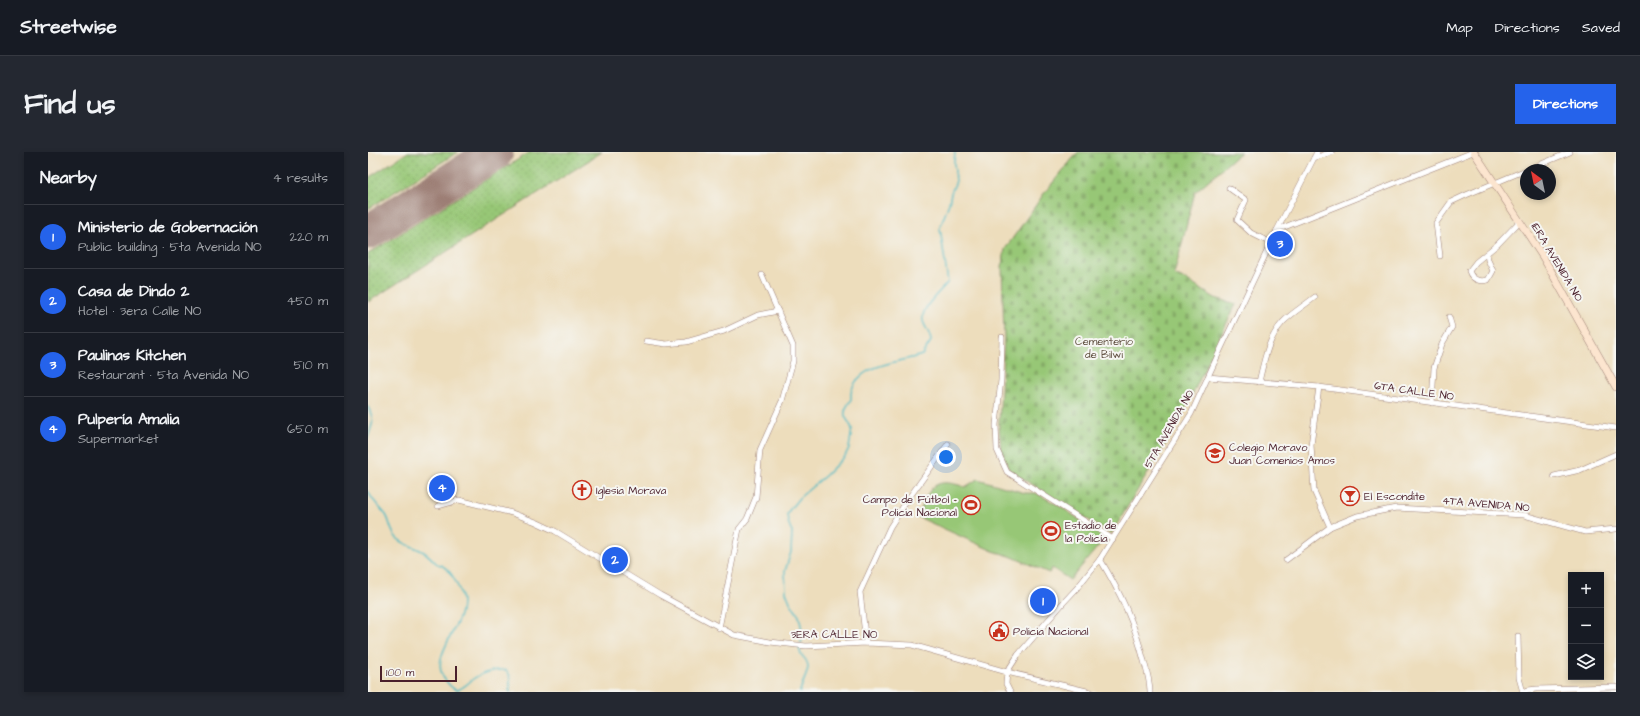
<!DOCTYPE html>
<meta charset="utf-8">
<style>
body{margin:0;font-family:"Architects Daughter",sans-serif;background:#242831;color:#f1f3f6}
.controls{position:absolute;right:12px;bottom:12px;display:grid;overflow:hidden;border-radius:0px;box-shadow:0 2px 6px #0003}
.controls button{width:36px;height:36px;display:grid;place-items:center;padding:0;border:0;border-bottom:1px solid #363941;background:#171b24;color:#f1f3f6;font:20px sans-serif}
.compass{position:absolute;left:1152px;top:12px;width:36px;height:36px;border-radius:50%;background:#171b24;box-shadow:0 2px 6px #0003;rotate:327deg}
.scale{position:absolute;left:12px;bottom:10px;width:77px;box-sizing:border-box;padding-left:4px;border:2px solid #4a1f2b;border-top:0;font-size:11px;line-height:14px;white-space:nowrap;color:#4a1f2b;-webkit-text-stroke:3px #f6f6f2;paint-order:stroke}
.you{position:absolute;left:578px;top:305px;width:14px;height:14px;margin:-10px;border:3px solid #fff;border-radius:50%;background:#1a73e8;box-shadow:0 0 0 6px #1a73e833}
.badge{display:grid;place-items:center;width:26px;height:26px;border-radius:50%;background:#2563eb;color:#fff;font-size:13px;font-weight:700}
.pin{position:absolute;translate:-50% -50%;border:2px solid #fff;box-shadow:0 1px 4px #0006}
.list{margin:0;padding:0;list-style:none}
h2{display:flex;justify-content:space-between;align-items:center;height:52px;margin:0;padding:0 16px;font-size:17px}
h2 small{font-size:13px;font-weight:400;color:#9ea1a6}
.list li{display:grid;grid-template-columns:26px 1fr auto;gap:12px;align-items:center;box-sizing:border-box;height:64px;padding:0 16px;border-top:1px solid #363941}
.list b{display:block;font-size:15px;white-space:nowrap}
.list p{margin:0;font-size:13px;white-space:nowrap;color:#9ea1a6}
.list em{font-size:13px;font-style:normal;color:#9ea1a6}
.icon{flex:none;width:22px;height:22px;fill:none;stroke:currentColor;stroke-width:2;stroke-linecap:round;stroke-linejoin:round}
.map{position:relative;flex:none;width:1248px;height:540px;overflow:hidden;border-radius:0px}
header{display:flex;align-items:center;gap:24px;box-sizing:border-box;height:56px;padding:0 20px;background:#171b24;border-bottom:1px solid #363941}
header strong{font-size:19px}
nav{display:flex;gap:22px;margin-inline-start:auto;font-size:14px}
.intro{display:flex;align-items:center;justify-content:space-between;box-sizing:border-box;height:96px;padding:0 24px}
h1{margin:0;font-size:28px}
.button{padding:10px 18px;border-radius:0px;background:#2563eb;color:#fff;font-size:14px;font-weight:700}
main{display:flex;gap:24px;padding:0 24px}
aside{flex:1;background:#171b24;border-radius:0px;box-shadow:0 2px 6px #0003}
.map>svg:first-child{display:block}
.grass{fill:url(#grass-dots);stroke:#707350}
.cemetery{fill:url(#cemetery-stones);stroke:#707350}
.pitch{fill:#97c776;stroke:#707350}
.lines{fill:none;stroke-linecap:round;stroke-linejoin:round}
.stream{stroke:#4bb9c3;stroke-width:1.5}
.runway{stroke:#9c7e74;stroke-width:35}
.street-casing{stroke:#9c7e74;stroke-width:6}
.secondary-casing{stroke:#9c7e74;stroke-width:8}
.street{stroke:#fff;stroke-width:5}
.secondary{stroke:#fce5cf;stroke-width:7}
.labels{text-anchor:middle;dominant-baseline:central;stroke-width:4;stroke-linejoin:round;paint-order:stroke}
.street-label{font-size:11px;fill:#4a1f2b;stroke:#f6f6f2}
.park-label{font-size:11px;fill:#615142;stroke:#f6f6f2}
.poi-label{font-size:11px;fill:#4a1f2b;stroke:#f6f6f2;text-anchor:start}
</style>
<header>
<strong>Streetwise</strong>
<nav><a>Map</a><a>Directions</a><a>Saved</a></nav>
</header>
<div class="intro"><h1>Find us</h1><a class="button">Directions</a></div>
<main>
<aside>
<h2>Nearby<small>4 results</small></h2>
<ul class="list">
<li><span class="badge">1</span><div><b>Ministerio de Gobernación</b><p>Public building · 5ta Avenida NO</p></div><em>220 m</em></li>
<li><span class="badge">2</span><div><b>Casa de Dindo 2</b><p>Hotel · 3era Calle NO</p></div><em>450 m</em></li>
<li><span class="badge">3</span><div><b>Paulinas Kitchen</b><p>Restaurant · 5ta Avenida NO</p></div><em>510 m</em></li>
<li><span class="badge">4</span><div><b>Pulpería Amalia</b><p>Supermarket</p></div><em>650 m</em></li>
</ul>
</aside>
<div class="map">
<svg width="1248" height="540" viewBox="0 0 1248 540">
<defs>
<pattern id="grass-dots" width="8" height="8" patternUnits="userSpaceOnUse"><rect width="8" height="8" fill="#97c776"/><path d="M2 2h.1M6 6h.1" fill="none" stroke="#84aa66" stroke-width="1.8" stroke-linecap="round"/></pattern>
<pattern id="cemetery-stones" width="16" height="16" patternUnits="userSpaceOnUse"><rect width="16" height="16" fill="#97c776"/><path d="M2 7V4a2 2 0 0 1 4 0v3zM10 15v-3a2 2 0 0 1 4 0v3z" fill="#84aa66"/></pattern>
</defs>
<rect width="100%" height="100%" fill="#f6f6f2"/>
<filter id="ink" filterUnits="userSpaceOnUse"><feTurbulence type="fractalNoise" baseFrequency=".025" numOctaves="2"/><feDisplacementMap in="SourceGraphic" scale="8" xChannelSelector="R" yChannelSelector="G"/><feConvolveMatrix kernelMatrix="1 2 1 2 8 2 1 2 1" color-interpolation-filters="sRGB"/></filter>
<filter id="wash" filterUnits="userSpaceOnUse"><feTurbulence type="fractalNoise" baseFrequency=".012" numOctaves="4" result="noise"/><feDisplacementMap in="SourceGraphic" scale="16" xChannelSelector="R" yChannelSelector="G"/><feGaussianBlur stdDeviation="0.9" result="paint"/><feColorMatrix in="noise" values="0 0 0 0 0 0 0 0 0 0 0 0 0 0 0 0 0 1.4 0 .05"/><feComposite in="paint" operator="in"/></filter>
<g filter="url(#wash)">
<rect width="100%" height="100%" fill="#edddbc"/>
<g class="grass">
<polygon points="40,0 90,0 0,57 0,26"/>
<polygon points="162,0 234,0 0,150 0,102"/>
</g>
<polygon class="cemetery" points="710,0 873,0 827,40 806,123 818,128 847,146 868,152 811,270 743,382 641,318 633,298 631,273 636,186 634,115 637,97 677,40"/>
<path class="pitch" d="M610,327L657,341H668L690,353L738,385L702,428L684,416L681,421L642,404L625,399L550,365C561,338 563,323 597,335Z"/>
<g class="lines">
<g class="stream">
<path d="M0,255C7,269 5,271 0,285"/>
<path d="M0,339C4,349 12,355 18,363C23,371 22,381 30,387C37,393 47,395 54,399C60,402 64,407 68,411C71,413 74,413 76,415C84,420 91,435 93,444C101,472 57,504 78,529C81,533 84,537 89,538C96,536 99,532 105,527C113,521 128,517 138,518L142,524V540"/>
<path d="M433,491L435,483L431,464L422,450L418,440L417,419L423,400L424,380L420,370L419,362L422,357L431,346L458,323L477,304L481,296L484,277C483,272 479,269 477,264C475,256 481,253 483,247C483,245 483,243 483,241C489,211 532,211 554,203L563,189C562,180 557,176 555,169C552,156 572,140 580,130L572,76L581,51L583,41L588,29L586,11L587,0"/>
<path d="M431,495L433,503C448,514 434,527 432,540"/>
</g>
<polyline class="runway" points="0,80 128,0"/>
</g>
</g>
<g filter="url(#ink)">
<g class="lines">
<defs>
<g id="street">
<polyline points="946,6 964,0"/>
<polyline points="1159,18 1202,0"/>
<polyline points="861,36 878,48 869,68 883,81 903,91"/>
<polyline points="909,78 1105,0"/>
<path d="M1119,102L1120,108L1125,119L1120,128C1112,130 1104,128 1101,119L1108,110L1130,92L1152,69"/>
<polyline points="1072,104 1068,71 1083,50 1098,43 1158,18"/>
<polyline points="634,185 633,228 628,273 629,298 639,320 745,387"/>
<polyline points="278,189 298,192 318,190 356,179 390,163 410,159"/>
<polyline points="840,225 951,235 1248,276"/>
<path d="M891,230C896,209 900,186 915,170C924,161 937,153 947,145"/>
<polyline points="951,235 943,293 946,339 962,375 989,364 1028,356 1156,363 1217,380 1248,377"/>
<polyline points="1064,251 1066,216 1074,192 1084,175 1081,165"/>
<polyline points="1186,324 1212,318 1248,302"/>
<polyline points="70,354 91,348 144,361 168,370 187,379 292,443 366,483 402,490 438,494 498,491 544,493 639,520 723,540"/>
<path d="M732,407C753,442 766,470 776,509C779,519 782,530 782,540"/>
<polyline points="918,408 962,375"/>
<polyline points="351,476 371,377 379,367 388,345 392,298 414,249 425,209 425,194 394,123"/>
<polyline points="1150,484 1151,526 1155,540"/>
<polyline points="498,491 492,440 522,375 540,347 580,292"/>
<polyline points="642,540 638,532 639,520 650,503 695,451 709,436 732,407 823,262 849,205 909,78 949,0"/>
<polyline points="1155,540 1160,538 1169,537 1248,535"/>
</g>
<polyline id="secondary" points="1106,0 1175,105 1248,235"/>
</defs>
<use href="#street" class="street-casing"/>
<use href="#secondary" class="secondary-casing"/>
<use href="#street" class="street"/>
<use href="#secondary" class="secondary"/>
</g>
</g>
<defs>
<symbol id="school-ring" viewBox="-11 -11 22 22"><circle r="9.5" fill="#f6f6f2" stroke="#c8321e" stroke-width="1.5"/><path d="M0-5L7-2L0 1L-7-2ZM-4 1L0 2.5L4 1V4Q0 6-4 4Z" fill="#c8321e"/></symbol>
<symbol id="church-ring" viewBox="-11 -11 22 22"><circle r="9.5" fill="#f6f6f2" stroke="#c8321e" stroke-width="1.5"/><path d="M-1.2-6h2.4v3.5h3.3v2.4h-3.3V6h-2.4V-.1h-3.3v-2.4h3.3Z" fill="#c8321e"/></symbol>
<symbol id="bar-ring" viewBox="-11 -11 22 22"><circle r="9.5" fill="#f6f6f2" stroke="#c8321e" stroke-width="1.5"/><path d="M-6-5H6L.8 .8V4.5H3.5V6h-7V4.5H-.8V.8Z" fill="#c8321e"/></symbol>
<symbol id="stadium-ring" viewBox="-11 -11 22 22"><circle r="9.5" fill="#f6f6f2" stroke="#c8321e" stroke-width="1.5"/><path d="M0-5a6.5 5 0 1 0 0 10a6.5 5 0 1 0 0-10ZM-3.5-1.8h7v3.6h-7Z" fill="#c8321e"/></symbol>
<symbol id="civic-ring" viewBox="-11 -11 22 22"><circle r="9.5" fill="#f6f6f2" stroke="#c8321e" stroke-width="1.5"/><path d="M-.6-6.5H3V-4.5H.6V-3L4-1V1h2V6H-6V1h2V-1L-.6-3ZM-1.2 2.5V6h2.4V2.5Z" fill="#c8321e"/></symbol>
</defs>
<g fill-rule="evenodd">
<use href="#school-ring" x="836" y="290" width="22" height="22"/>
<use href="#church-ring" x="203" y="327" width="22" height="22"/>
<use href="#bar-ring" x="971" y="333" width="22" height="22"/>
<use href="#stadium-ring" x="592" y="342" width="22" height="22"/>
<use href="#stadium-ring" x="672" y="368" width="22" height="22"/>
<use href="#civic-ring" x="620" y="468" width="22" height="22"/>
</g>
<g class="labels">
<g class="street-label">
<text transform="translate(1189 110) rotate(59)">1ERA AVENIDA NO</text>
<text transform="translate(1046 239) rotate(8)">6TA CALLE NO</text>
<text transform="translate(801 277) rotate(-60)">5TA AVENIDA NO</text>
<text transform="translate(1118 352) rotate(5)">4TA AVENIDA NO</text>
<text x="466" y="482">3ERA CALLE NO</text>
</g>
<g class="park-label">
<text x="736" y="189">Cementerio<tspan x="736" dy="13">de Bilwi</tspan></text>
</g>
<g class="poi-label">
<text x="861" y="295">Colegio Moravo<tspan x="861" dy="13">Juan Comenios Amos</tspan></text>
<text x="228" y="338">Iglesia Morava</text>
<text x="996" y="344">El Escondite</text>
<text x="589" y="347" text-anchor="end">Campo de Fútbol -<tspan x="589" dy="13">Policia Nacional</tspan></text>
<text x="697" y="373">Estadio de<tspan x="697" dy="13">la Policía</tspan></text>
<text x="645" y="479">Policia Nacional</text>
</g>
</g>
</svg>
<div class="controls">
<button>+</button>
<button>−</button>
<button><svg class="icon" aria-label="layers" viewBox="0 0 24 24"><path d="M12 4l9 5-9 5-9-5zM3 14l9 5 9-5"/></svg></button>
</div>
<svg class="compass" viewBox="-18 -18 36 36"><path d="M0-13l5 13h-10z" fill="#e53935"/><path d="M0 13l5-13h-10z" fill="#9ea1a6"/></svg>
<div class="scale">100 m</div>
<div class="you"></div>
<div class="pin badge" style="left:675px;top:449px">1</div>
<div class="pin badge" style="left:247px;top:408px">2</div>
<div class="pin badge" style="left:912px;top:92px">3</div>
<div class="pin badge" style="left:74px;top:336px">4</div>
</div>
</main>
